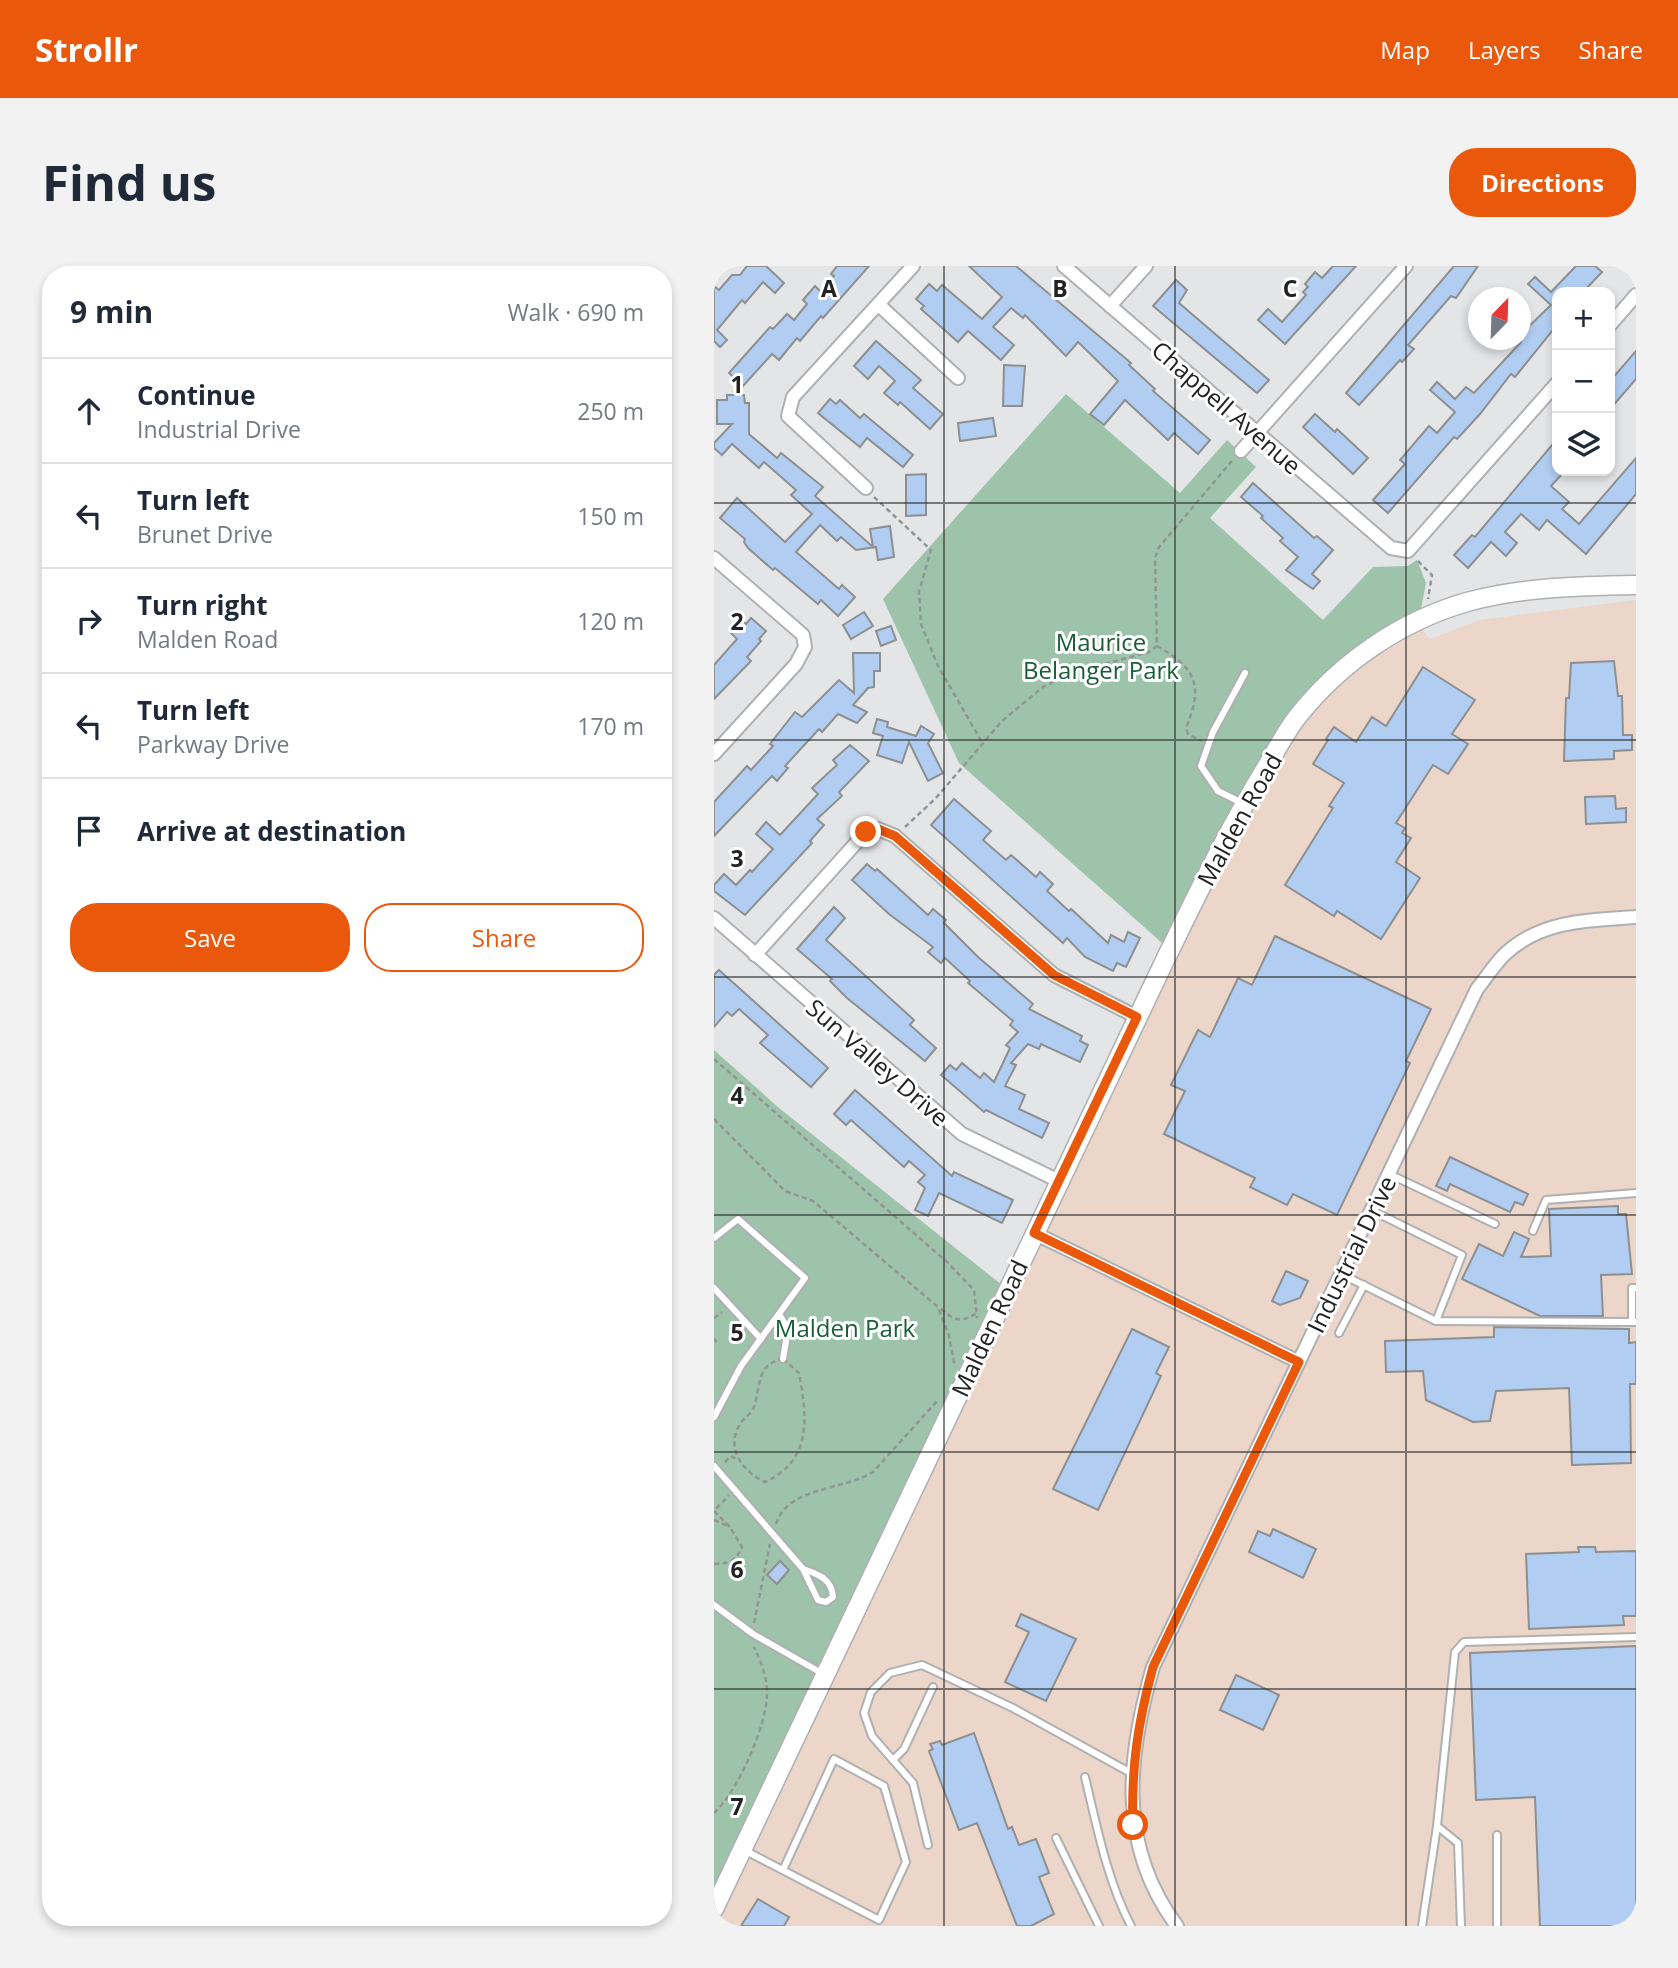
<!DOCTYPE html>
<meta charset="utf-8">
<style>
body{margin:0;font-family:"Open Sans",sans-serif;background:#f2f2f3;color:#1f2937}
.controls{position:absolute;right:21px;top:21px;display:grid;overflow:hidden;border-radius:14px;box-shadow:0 4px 10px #0003}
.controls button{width:63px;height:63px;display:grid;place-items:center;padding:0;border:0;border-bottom:2px solid #e0e1e3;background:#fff;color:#1f2937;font:35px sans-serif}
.compass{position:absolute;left:754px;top:21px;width:63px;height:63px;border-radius:50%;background:#fff;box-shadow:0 4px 10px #0003;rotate:23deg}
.stop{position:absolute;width:21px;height:21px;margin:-16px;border:5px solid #ea580c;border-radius:50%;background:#fff}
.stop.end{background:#ea580c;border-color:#fff;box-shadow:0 2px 7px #0008}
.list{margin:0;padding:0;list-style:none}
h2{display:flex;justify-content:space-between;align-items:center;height:91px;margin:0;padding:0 28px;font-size:30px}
h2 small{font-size:23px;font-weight:400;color:#747a83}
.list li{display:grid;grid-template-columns:46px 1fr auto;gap:21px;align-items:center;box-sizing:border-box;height:105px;padding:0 28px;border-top:2px solid #e0e1e3}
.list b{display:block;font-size:26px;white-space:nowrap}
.list p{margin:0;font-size:23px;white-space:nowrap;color:#747a83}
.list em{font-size:23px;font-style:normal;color:#747a83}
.actions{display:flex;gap:14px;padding:21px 28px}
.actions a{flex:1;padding:16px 0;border:2px solid #ea580c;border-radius:28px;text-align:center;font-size:24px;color:#ea580c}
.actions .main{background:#ea580c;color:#fff}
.icon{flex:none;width:38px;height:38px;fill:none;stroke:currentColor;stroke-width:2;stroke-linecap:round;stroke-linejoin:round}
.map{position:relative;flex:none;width:922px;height:1660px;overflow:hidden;border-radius:28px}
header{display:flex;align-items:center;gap:42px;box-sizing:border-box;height:98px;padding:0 35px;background:#ea580c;color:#fff}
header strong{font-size:33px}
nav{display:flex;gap:38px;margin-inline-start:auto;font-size:24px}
.intro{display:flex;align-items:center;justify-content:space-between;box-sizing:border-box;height:168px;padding:0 42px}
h1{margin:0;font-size:49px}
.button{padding:18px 32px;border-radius:28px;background:#ea580c;color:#fff;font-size:24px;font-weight:700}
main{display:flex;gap:42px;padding:0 42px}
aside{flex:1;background:#fff;border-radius:28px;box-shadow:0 4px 10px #0003}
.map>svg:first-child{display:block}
.industrial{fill:#ecd6ca}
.green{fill:#9dc3aa}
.building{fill:#b1cef2;stroke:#8d8f90;stroke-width:2}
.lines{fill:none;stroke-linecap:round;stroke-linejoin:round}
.lane-casing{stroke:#afb0b2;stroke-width:10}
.street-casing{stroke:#afb0b2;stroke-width:16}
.secondary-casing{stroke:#afb0b2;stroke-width:21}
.path{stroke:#939495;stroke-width:2.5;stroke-dasharray:5 3.5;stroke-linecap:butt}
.lane{stroke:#fff;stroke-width:6}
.street{stroke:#fff;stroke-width:12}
.secondary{stroke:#fff;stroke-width:18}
.route{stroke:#ea580c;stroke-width:9}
.grid{fill:none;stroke:#222223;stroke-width:2;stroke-opacity:0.55}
.labels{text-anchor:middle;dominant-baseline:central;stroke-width:6;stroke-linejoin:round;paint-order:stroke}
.street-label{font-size:24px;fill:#222223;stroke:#fff}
.park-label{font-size:24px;fill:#1a5e39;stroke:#fff}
.grid-label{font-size:23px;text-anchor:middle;font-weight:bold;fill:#222223;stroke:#fff;stroke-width:6;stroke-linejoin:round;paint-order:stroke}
</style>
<header>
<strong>Strollr</strong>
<nav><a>Map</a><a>Layers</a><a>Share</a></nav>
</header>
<div class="intro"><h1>Find us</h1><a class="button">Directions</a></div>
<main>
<aside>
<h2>9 min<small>Walk · 690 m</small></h2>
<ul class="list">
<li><svg class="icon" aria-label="ahead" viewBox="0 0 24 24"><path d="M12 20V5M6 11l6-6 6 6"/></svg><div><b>Continue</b><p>Industrial Drive</p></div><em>250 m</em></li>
<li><svg class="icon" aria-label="left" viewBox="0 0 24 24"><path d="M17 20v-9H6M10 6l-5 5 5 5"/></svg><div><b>Turn left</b><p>Brunet Drive</p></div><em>150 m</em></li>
<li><svg class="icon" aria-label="right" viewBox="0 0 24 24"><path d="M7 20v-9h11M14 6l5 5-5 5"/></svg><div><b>Turn right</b><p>Malden Road</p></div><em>120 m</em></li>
<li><svg class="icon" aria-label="left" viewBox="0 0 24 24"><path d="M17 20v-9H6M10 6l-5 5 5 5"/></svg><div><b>Turn left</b><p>Parkway Drive</p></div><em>170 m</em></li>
<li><svg class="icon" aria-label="arrive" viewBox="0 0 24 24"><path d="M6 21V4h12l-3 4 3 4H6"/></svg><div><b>Arrive at destination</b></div></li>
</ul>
<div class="actions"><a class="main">Save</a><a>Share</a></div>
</aside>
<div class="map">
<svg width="922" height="1660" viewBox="0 0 922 1660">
<rect width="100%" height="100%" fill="#e4e5e7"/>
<polygon class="industrial" points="922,334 922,1660 0,1660 0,1639 456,684 596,436 704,359 716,373 766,354"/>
<g class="green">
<polygon points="352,128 466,227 513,174 542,201 496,252 609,354 659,301 694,300 703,294 712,317 704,359 596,436 456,684 245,497 169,333"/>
<polygon points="0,784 65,842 293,1023 0,1639"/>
</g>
<g class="building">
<polygon points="33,0 52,0 70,17 61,27 49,16 31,37 28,34 3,64 13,74 6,81 0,75 0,20 5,24 18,9 26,9"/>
<polygon points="123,0 155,0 109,52 107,50 86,75 83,72 65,94 58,88 29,120 15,107 56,61 59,63 73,48 80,54 93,38 89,34 101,20 107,26 120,10 117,8"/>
<polygon points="255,0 302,0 417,97 415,99 441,123 439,125 496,174 484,188 460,167 454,174 411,134 390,159 376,148 404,115 364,76 352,90 311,49 309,52 297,42 279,61 300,79 287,94 254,65 244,76 207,43 210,40 202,33 215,18 223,25 228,19 268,53 288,31"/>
<polygon points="619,0 642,0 571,78 544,54 554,43 568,56 592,29 589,26 594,21 591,18 601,6 608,12"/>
<polygon points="740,0 764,0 742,32 737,30 694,79 700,83 688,96 686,94 645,139 632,127"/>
<polygon points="862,0 881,0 888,6 869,26 843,26 843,59 801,111 797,108 766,148 743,173 740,171 674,247 659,234 691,198 686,194 715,160 723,167 741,146 716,124 723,116 741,133 752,121 760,127 807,76 807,68 837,39 814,18 821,11 837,26"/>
<polygon points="462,14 473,24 465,37 555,114 543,127 439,40"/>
<polygon points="162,75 207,114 199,122 229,148 216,163 186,136 184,139 170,127 181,115 165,100 154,113 140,100"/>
<polygon points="922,85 922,113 896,143 896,115"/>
<polygon points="290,99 311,100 308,140 289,140"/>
<polygon points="13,129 30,129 31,137 35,137 35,168 63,192 67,187 109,221 101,230 159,281 156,263 176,260 180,291 164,294 162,281 142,284 127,271 123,275 106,259 82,286 125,323 128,319 141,331 124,350 107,334 104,338 61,302 59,304 34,282 30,276 31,273 6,252 23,232 71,276 98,248 77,229 82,224 50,196 45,202 18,178 8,189 0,182 0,177 18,158 3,158 3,134 13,134"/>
<polygon points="116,133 122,138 126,134 146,152 150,148 199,189 189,201 153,172 146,181 104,147"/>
<polygon points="601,148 621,166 623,163 654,192 639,208 589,161"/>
<polygon points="279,152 282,170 246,175 244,157"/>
<polygon points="843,173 843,205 851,205 837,220 855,236 848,243 865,258 922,192 922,228 872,288 833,254 825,264 807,248 791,266 803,277 792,290 777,276 754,302 740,289 758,269 761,271"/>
<polygon points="212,208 212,249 192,250 192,209"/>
<polygon points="539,217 600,272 603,270 619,284 598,308 606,315 599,323 572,304 584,291 566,275 569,272 547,252 549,250 527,231"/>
<polygon points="150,346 159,360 137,373 129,359"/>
<polygon points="37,352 52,365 45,373 47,375 33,391 37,395 0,433 0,399 23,373 17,367 28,354 32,358"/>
<polygon points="177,360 182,374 167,380 162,365"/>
<polygon points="139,387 166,387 166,405 160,405 160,421 154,422 139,439 153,446 143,457 124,448 108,466 105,463 71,500 74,502 63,515 58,510 0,570 0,536 33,500 37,504 59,480 56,478 81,446 88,451 125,414 140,427"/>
<polygon points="900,395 904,430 908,430 909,469 918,469 918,484 900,485 900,493 850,495 852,432 855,432 857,397"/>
<polygon points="709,401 761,434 738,468 754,478 734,508 719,499 682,557 691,562 688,567 697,572 682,596 706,612 667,673 623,645 620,650 571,619 619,542 615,540 630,517 599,498 614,474 612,473 620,461 642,476 658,451 672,460"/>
<polygon points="163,453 174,456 173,461 202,470 207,460 220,468 214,477 229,507 214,515 195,476 188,497 163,489 169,470 159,467"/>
<polygon points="136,479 155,495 125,526 128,530 103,553 110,559 96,575 98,577 31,649 0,625 0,619 10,608 22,619 36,604 38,606 59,583 42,568 52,556 66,569 104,528 98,522 123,499 119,494"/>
<polygon points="901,530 902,543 912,542 912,556 872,558 871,531"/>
<polygon points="240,533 277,565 269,574 292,594 297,589 322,611 326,606 339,618 333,625 355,645 357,643 394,677 397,669 410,676 414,666 426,672 412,701 403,697 399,705 371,691 353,672 349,677 217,559"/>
<polygon points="153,598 161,605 163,603 214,649 219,643 232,654 230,657 264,691 319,738 315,743 368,770 366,775 374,779 366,796 327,778 325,783 314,778 297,797 302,799 291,820 311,829 305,843 335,857 328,872 272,844 270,846 227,809 236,799 242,804 248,797 266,812 270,807 280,816 296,782 292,779 304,766 296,759 299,755 254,717 256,715 231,692 227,697 214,686 219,681 175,648 138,614"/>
<polygon points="120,641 131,652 112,674 200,754 196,759 222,782 211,795 133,732 116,715 118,713 83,683"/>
<polygon points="561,670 717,743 692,795 696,797 623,949 579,928 573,939 536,921 541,912 450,868 471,825 457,819 484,764 496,771 524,712 538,719"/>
<polygon points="5,704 114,802 97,821 46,777 54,769 25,743 18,750 13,746 0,761 0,709"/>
<polygon points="141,824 238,910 240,906 299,934 288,957 225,927 214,950 201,944 211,922 204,916 211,909 195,895 190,901 137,854 132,859 120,848"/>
<polygon points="736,891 814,928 809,939 801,936 796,946 736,918 733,925 722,920"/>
<polygon points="904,940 904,948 912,948 918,1008 887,1009 889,1050 826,1050 748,1013 765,978 789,990 800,966 815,973 807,991 837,990 835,943"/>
<polygon points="572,1005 594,1015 586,1032 566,1039 558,1035"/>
<polygon points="780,1061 915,1063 915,1077 922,1076 922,1118 916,1118 917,1197 858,1199 855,1122 782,1125 776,1155 759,1156 712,1134 709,1105 672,1106 671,1075 780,1071"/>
<polygon points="418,1063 455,1081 442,1107 447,1110 384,1244 339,1223"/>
<polygon points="559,1263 602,1283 589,1312 535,1286 544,1265 556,1270"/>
<polygon points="864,1281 881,1281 882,1286 922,1285 922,1350 909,1350 910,1359 815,1363 812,1288 865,1286"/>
<polygon points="66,1295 75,1304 63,1318 53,1309"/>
<polygon points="307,1348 362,1373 332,1435 291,1416 315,1366 302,1360"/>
<polygon points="922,1380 922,1660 826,1660 821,1531 762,1534 756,1387"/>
<polygon points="522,1409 565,1429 549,1464 506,1444"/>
<polygon points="260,1467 294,1563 298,1561 305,1579 322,1573 335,1607 325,1611 340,1648 317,1660 303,1660 263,1557 245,1564 215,1485 219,1483 216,1478 226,1475 228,1479"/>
<polygon points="44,1633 75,1651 70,1660 27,1660"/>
</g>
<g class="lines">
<defs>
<g id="lane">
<polyline points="528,537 504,525 487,500 499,466 531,407"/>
<polyline points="675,908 781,958"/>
<polyline points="657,944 748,989 722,1055"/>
<polyline points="819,965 832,934 922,927"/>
<polyline points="0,972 24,953 91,1012 27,1100 0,1151"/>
<polyline points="627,1008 722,1055 922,1056"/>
<polyline points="0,1022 47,1073"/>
<polyline points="65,1048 74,1063 69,1093"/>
<polyline points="918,1056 918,1022 922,1022"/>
<polyline points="625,1067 650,1019"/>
<path d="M0,1200L89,1303L104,1334L112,1336L119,1331C118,1313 104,1308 89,1303"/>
<polyline points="0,1339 39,1368 111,1409"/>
<polyline points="179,1494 190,1483 219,1421"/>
<path d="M371,1511C383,1561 393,1614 417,1660"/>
<polyline points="723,1560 744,1577 747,1660"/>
<polyline points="783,1569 783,1660"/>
<polyline points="342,1572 385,1660"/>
<polyline points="214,1579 199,1517 158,1470 150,1447 157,1426 176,1407 208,1399 299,1442 417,1507"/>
<polyline points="30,1584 165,1654 192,1596 170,1520 120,1493 69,1604"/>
<polyline points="708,1660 723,1560 741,1386 750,1376 922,1371"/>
</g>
<g id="street">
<polyline points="350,0 677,282 694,285 843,117"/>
<polyline points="165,39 244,112"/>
<polyline points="396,40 432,0"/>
<polyline points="896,59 922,29"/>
<polyline points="527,185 692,0"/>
<polyline points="152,222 74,150 79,131 199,0"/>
<polyline points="0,292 89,369 91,381 82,398 0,488"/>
<polyline points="0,652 248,868 345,915"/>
<polyline points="41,689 152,566 164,563 181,570 340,709 423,751"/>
<polyline points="320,967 585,1096"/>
<path d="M463,1660C403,1580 413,1491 439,1401L763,723C772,712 780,699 790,689C826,654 876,654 922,651"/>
</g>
<path id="secondary" d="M0,1643L452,692C484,627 515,562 553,500C563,483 572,465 584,450C627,396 687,355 753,336C808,321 866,320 922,319"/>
</defs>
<use href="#lane" class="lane-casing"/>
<use href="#street" class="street-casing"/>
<use href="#secondary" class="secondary-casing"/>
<g class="path">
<polyline points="160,231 217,284 205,326 207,358 224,400 269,478"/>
<polyline points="704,295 718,309 714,333"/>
<path d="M443,380C484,403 489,421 472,462L474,468L488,475"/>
<polyline points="191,561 222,532 288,455 329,421 354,408 435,386 443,380 441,292 445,281 518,195"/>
<polyline points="0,793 233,996 260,1024 263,1052"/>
<polyline points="0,853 71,925 99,935 224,1041 235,1070 241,1101"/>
<path d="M227,1043C241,1055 247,1057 263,1047"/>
<polyline points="0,1052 8,1046"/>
<polyline points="0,1072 2,1076"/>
<path d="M69,1093L85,1107C93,1151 99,1194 51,1216C29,1206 11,1182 26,1158C30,1152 37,1148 40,1141C47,1120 42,1098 69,1093Z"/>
<polyline points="11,1196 17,1190 24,1194"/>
<polyline points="0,1254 16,1261"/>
<path d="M62,1258C74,1220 129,1225 159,1206L225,1133"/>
<path d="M0,1298C15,1298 22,1295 28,1281L16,1261L0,1245L15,1229"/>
<polyline points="40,1357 56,1278"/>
<path d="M0,1547C23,1527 53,1459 53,1428C53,1411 47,1396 40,1381"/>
</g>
<use href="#lane" class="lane"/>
<use href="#street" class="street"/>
<use href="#secondary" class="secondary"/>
</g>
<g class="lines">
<path class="route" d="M152,566L164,563L181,570L340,709L423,751L320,967L585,1096L439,1401C424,1456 417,1502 419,1559"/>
</g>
<path class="grid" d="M230,0V1660M461,0V1660M692,0V1660M0,237H922M0,474H922M0,711H922M0,949H922M0,1186H922M0,1423H922"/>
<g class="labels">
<g class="street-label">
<text transform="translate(513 141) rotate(41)">Chappell Avenue</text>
<text transform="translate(525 553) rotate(-61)">Malden Road</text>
<text transform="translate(164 796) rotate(41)">Sun Valley Drive</text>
<text transform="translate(637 988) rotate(-64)">Industrial Drive</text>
<text transform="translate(275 1062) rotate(-65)">Malden Road</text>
</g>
<g class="park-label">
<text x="387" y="375">Maurice<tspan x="387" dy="28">Belanger Park</tspan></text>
<text x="131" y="1061">Malden Park</text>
</g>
</g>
<g class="grid-label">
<text x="115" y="31">A</text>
<text x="346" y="31">B</text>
<text x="576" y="31">C</text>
<text x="23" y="127">1</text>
<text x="23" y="364">2</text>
<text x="23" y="601">3</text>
<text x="23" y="838">4</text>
<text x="23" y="1075">5</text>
<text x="23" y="1312">6</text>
<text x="23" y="1549">7</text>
</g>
</svg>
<div class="controls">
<button>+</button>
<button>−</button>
<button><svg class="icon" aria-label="layers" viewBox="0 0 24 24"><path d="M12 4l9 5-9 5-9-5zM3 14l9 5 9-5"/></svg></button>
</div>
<svg class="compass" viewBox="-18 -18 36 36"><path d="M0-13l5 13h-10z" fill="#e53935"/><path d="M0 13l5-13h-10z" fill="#747a83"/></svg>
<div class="stop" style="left:419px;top:1559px"></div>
<div class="stop end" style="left:152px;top:566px"></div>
</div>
</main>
